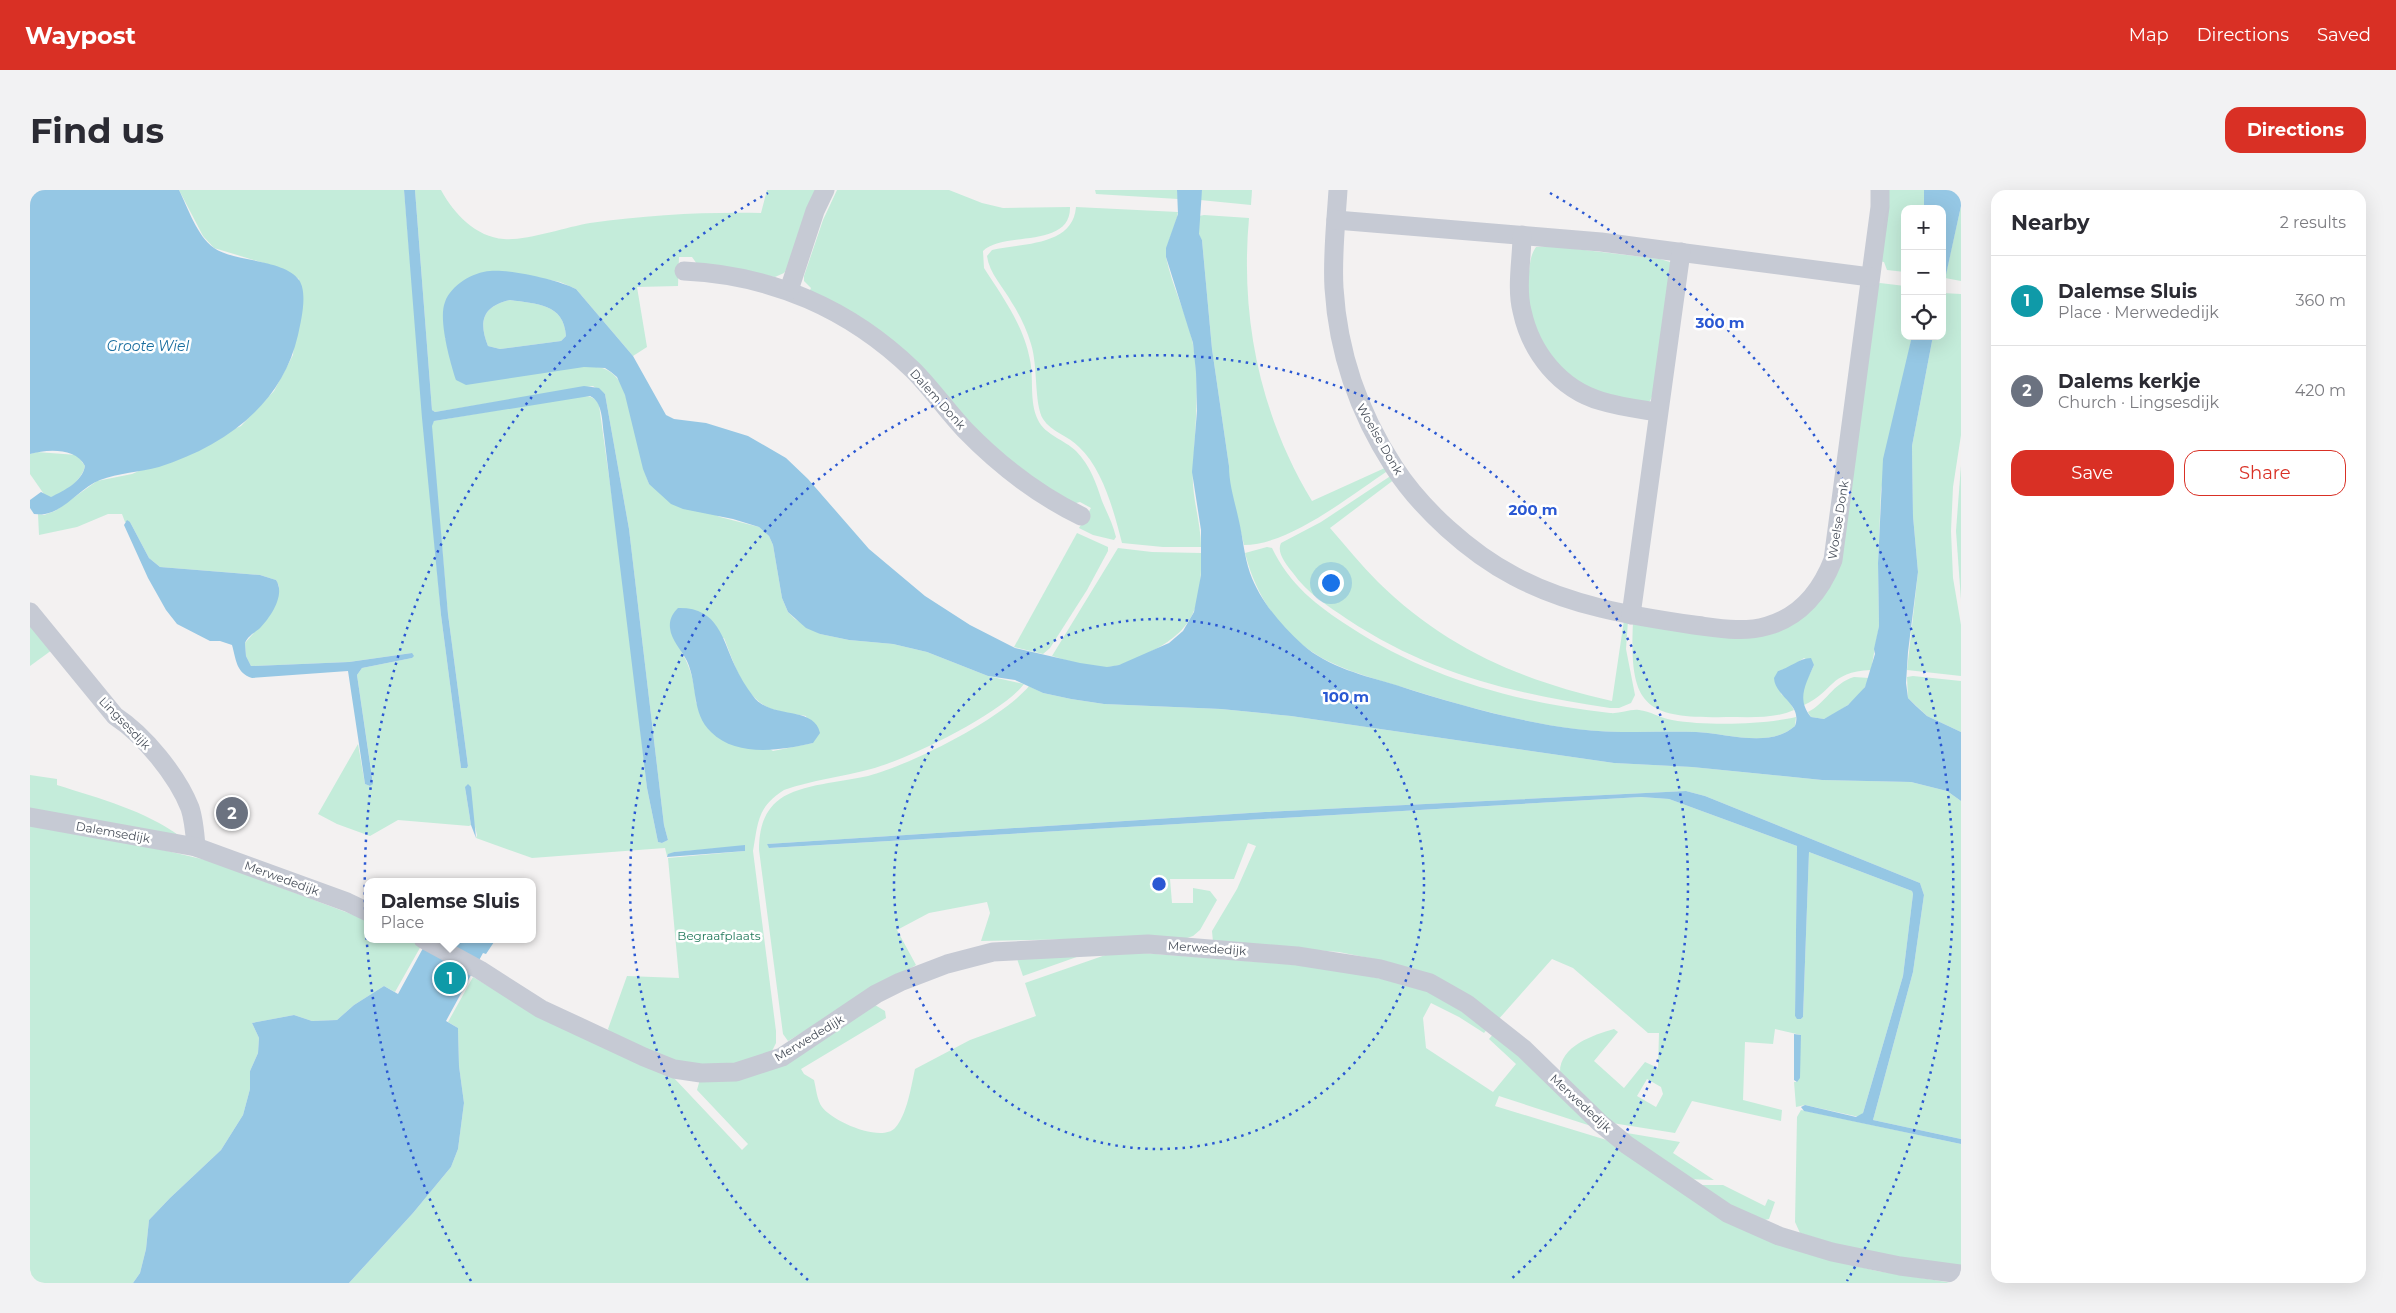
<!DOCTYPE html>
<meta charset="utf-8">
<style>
body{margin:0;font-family:Montserrat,sans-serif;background:#f2f2f3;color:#2b2b33}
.controls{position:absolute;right:15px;top:15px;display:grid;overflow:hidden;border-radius:10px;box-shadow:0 5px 20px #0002}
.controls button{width:45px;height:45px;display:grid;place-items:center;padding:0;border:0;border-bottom:1px solid #e1e1e2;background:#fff;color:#2b2b33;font:25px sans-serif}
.you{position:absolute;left:1300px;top:392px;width:18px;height:18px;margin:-12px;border:4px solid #fff;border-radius:50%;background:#1a73e8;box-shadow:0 0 0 8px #1a73e833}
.badge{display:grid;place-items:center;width:32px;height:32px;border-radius:50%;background:#d93025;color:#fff;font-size:16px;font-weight:700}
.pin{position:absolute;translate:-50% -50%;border:2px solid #fff;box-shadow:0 1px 5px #0006}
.popup{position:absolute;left:334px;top:688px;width:172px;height:65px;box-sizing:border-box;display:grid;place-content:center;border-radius:10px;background:#fff;filter:drop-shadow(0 1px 4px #0005);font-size:16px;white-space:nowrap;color:#7c7c81}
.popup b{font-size:19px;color:#2b2b33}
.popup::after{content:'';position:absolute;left:50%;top:100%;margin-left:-10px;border:10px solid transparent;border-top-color:#fff}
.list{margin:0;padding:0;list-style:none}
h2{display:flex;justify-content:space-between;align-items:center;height:65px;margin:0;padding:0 20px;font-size:21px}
h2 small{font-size:16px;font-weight:400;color:#7c7c81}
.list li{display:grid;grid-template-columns:32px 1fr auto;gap:15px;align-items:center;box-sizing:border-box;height:90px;padding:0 20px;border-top:1px solid #e1e1e2}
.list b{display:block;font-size:19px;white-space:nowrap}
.list p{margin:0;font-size:16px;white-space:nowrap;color:#7c7c81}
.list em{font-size:16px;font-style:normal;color:#7c7c81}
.actions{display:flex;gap:10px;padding:15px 20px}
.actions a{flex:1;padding:11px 0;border:1px solid #d93025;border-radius:15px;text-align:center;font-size:18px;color:#d93025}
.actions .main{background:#d93025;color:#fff}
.icon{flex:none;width:28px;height:28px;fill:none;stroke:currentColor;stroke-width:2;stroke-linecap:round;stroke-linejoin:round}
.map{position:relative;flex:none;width:1931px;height:1093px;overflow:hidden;border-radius:15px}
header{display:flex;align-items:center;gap:30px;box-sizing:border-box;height:70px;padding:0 25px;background:#d93025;color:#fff}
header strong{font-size:24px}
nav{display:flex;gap:28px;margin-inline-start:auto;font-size:18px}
.intro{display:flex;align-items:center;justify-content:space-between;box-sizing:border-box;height:120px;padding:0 30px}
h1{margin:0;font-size:35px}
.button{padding:12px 22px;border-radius:15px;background:#d93025;color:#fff;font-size:18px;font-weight:700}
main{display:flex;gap:30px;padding:0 30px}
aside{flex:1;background:#fff;border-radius:15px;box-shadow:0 5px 20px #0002}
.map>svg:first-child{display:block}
.green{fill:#c4ecda;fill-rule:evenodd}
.water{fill:#95c7e4;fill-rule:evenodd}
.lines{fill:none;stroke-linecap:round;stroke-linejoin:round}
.minor{stroke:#c6cad4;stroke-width:19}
.ring{fill:none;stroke:#2a58d3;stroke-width:2.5;stroke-dasharray:2.5 5}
.labels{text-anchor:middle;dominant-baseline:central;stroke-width:5;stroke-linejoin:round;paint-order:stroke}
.street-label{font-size:12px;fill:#4a515c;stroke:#fff}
.park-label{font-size:12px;fill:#20785a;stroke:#fff}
.water-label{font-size:14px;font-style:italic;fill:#1a6e9f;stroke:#fff}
.centre{fill:#2a58d3;stroke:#fff;stroke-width:2.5}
.ring-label{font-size:15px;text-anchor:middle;font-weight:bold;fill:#2a58d3;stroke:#fff;stroke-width:5;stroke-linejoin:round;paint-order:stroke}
</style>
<header>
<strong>Waypost</strong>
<nav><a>Map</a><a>Directions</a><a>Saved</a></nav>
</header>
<div class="intro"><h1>Find us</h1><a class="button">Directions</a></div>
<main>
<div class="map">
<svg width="1931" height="1093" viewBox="0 0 1931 1093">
<rect width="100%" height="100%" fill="#f3f1f1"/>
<g class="green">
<path d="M149,0H374L411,425L431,578H437L438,576L418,424L401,236L404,231L550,206C560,206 564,206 569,215L595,401L617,598L628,652L632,653L638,650L634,635L599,339L575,204L563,196L405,222L402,220L385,0H411C424,24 446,47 474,49C496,51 536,37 560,33C617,25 673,22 731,23L737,0H787L758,77L754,83L745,87L667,74L662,67H649L648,96L607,97L617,157L603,166L546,99L530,92L495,85L415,112V149L554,177C567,176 577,177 586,187C601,203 609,269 619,294L690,327L729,337L739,346L743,355L752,408L758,422L765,429L790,444L819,450L863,454L897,462L958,486L994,494C971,524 878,569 841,579C812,587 782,590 754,600C727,617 728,633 723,661L746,841V853L742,861L708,874H654L583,846L578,839L597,786L649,788L638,668L715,661V656L644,662L637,666L635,658L502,668L446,648L447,645L435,597L441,635L439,636L368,630L340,646L307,634L288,624L328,554L335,594L340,596L343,593L327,485L332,478L382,468V463L319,472L221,476L216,466L215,453L241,423L249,396L246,390L230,385L130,377L119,368L100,332H95L92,324H78L47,337L9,345L8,324L14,325L25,321L67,291L102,284L211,236L244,201L263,165L269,89L247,77L184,58L173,46ZM694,448C704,473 714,509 742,519C753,523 765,524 776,526L783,553L743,561L666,513C665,494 661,478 651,461Z"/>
<path d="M807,0H919L952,13L973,18L1040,17C1041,59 972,41 953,61L954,78C972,106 994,136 1000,170C1004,189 999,212 1008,230C1015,245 1035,250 1046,261C1060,275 1066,293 1072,311C1077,323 1083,334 1086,347L1084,350L1063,345L1049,338L1061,318L1050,312L1042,314L999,286L779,102L781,98L774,91V86L793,30Z"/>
<polygon points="1065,0 1147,0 1148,9 1066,4"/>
<polygon points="1172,0 1222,0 1221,15 1170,10"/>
<polygon points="1856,0 1894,0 1894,19 1875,19 1875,82 1857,80 1854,72 1849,71"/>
<polygon points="1931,16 1931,91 1915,88"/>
<path d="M1046,17L1148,22C1146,38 1136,51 1136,67C1142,97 1157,124 1163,154C1170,197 1165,238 1163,281C1161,305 1171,332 1171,357H1133L1092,353C1084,322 1073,279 1049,257C1039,246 1021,242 1013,229C1004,214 1008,175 1001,154C997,140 990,125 982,113C974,98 959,83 957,66L962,60C990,53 1043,57 1046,17Z"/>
<path d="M1174,25L1219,28C1210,128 1230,225 1282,311L1357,277L1359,280C1321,305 1260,355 1214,355L1199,292V276L1182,159L1172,50L1169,45V26Z"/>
<path d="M1521,56L1630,69L1640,72L1643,79L1626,198L1620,211C1554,221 1492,155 1498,90C1500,78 1499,67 1506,57Z"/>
<path d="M1850,93L1875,96V146H1882L1851,300L1848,373L1849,436L1841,480C1798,482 1804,502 1774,515C1768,501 1779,487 1784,475L1774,468L1761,477L1748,481L1751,504L1758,509L1764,520C1744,529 1719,527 1696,527C1614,529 1599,516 1603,432L1699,445L1787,412L1846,95Z"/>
<polygon points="1912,103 1931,104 1931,245 1923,297 1921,341 1923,388 1931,435 1931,486 1877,480 1888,382 1883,326 1882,256 1903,146 1912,146"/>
<path d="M480,110C506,114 534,113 536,146L531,151L470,159L458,156C448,131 453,116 480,110Z"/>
<path d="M7,262L47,265L55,276C52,290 31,309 16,307L0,284V264Z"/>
<polygon points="1931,275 1931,410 1926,341"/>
<path d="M1362,285L1365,289L1300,338C1316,356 1331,375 1348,392C1415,458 1492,491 1582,511L1594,430L1598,431L1596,459L1605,505L1601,513L1589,518H1580C1482,503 1402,485 1317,429C1298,416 1277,403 1263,383C1257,375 1246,363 1251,353L1291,332Z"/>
<polygon points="1047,343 1078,357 1078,361 1057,400 1020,458 1013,464 984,457"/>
<path d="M1237,357L1242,358C1259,394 1287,416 1320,437C1398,488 1488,513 1580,523C1590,524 1599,519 1609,520C1620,521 1630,528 1642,530C1676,536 1732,535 1766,527L1765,536C1739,559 1697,543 1666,542C1626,541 1584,544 1545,539C1486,531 1429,515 1372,497C1339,487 1303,478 1275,457C1244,434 1224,399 1215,363Z"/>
<path d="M1088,358L1122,362L1171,363C1172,414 1166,440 1118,463C1106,469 1092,476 1078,477C1060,478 1039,471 1022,466Z"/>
<polygon points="0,433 22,460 0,476"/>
<polygon points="1883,486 1931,491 1931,542 1897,526 1878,508 1877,487"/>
<path d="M1824,487L1839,488C1833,507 1811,521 1794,529L1781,527L1778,522C1795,514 1803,493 1824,487Z"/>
<path d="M999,496L1013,503L1041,509L1074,514L1191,519L1261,526L1584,573L1662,577L1792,590L1881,592L1917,601L1931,611V949L1843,930L1883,782L1894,705L1890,693L1675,606L1656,601L1235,622L737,654L740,658L1611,607L1639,609L1767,656L1765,826L1771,829L1773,827L1779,662L1882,701L1883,704L1873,786L1833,923L1829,927L1775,915L1766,917L1764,892H1767L1771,845L1745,839L1743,854L1715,852L1713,910L1752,920L1751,931L1662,911L1645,943L1582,933L1530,882C1530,856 1563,845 1584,839L1588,842L1564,871L1594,898L1615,872L1628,878L1629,843H1618L1543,778L1522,769L1467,831L1359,772L1309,762L1183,752L1182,741L1207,699L1226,656L1218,653L1204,689H1140L1142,713H1163V698L1180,701L1187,710L1170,740L1163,746L1154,749L1104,748L951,751L960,723L957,712L899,723L867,740L886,775L758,851L753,844L729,660C729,641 733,621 750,609C771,594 812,592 838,586C880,575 972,529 999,496ZM1617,889L1631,897L1633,904L1626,917L1607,906Z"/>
<path d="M0,585L27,589V595C71,609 114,620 151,647L0,623Z"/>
<polygon points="0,636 133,660 180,671 337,730 338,749 378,749 391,756 365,802 354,796 324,815 307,830 282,831 264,825 222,833 229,848 228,863 220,881 220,899 213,925 191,960 140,1008 119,1030 116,1059 110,1083 103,1093 0,1093"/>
<path d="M1087,761L1295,777L1390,797L1459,837L1454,843L1429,827L1401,813L1393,828L1396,858L1463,902L1486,874L1459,849L1465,842L1561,936L1469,906L1465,916L1583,952L1802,1070L1847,1081L1923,1093H319L383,1023L421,977L428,959L434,913L429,876L428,838L418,832L443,787L508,825L644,888L712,960L718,954L667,900L670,889L705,887L845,815L855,821L856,828L771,879L774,884L784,890C786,898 787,910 792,917C802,931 851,953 865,938C877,925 881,897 885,879L940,850L1006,826L995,793Z"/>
<polygon points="1058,763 993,786 986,766"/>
<polygon points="1771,920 1931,954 1931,1077 1833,1063 1770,1043 1765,1032 1767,927"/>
<polygon points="1591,942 1650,952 1643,963 1684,990 1655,989"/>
<polygon points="1663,995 1693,995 1735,1016 1738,1009 1745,1012 1739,1029 1730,1031"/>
</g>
<g class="water">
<path d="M0,0H149C158,18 167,46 184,58C204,72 254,69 269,90C278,103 271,131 268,145C252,215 195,256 129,277C110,282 88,283 70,290C50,298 36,320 15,324C12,325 8,324 4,324L0,318V310L11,302L21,307C35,300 52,292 55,276C46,258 18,259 0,264Z"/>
<path d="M374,0H385L402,220L405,222L554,196L569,198L575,204L599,339L634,635L638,650L632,653L628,652L617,598L574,245C572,232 573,212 560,206L404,231L402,236L418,424L438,576L437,578H431L411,425L392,228Z"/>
<path d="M1147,0H1172L1169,44L1172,50L1182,159L1199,276C1199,295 1205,312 1209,331C1213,348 1214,366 1220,383C1230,411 1251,435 1273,455C1298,477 1335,486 1366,495C1425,514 1484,531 1546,539C1585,544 1627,541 1666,542C1697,543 1739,559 1765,536C1773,514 1745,507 1744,488L1748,481C1759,478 1770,468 1781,468L1784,475C1776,494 1766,509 1781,527L1794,529L1818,515L1835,497L1845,464L1844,459L1849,436L1848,373L1853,269L1882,146H1903L1882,256L1883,326L1888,382L1878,462L1876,493L1878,508L1886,516L1897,526L1931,542V611L1917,601L1881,592L1792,590L1662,577L1584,573L1261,526L1191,519L1074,514L1041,509L1013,503L985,490L958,486L897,462L863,454L819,450L790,444L776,438L758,422L752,408L743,355L739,346L729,337L703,329L653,319L641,314L619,294L613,279L595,205L587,187L581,182L575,178L554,177L436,195L426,190C420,172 408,129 415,112C421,95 443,82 460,81C480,79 528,90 546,99L603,166L636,225L644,229L676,233L718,246L756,268L778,289L839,359L895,406L940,435L985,458L1050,473L1077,477L1089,475L1139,453L1153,441L1164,422L1171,385V340L1162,282L1167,221L1166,183L1163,153L1136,67V58L1148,24ZM480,110C506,114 534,113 536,146L531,151L470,159L458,156C448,131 453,116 480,110Z"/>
<polygon points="1894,0 1931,0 1931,16 1912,103 1912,19 1894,19"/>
<path d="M97,330L100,332L119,368L130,377L230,385L246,390C256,405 240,428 229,439C224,443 218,446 215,453L216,466L221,476L319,472L382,463L384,466L382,468L332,478L327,485L343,594L340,596L335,594L318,481L222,488C206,483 206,469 202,455L190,451H180L147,434L136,420L118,388L94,335Z"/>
<path d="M648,418C688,417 692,448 705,476C710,487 716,497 723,506C740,530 784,515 790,543L783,553C752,560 707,568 681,542C661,523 668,495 657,471C652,461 641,450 640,438C639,429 643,423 648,418Z"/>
<polygon points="438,594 441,597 446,648 441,635 435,597"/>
<polygon points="1656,601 1675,606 1890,693 1894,705 1883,782 1843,930 1931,949 1931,954 1774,921 1771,917 1775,915 1826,927 1833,923 1873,786 1883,704 1882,701 1779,662 1773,827 1771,829 1767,829 1765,826 1767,656 1639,609 1611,607 739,658 737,654 1235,622"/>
<polygon points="715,655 715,661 637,667 638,664 644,662"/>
<polygon points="398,749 466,749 456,764 453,763 416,831 428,838 429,876 434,913 428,959 421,977 383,1023 319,1093 103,1093 110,1083 116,1059 119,1030 140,1008 191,960 213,925 220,899 220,881 228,863 229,848 222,833 264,825 282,831 307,830 324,815 354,796 368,804"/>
<polygon points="1764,844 1771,845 1770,888 1767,892 1764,890"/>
</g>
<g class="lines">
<g class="minor">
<path d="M1308,0C1306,32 1302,66 1304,98C1308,163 1329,223 1364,277C1391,319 1440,363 1484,386C1540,416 1602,426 1664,435C1688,438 1713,443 1737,436C1770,427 1791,401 1803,370L1850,17V0"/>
<polyline points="1306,30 1571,52 1840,87"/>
<path d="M1492,45C1492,69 1486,97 1492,121C1501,163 1530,199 1571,211C1590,217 1609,219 1628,222"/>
<path d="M654,81C742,85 820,119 883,180C902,199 917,221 935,240C969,275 1008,305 1051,326"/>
<polyline points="759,100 785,21 795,0"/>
<path d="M0,422L85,526C114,545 147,585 160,618C164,630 165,644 166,657"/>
<polyline points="1601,425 1651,62"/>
<polyline points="0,627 166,657 317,712 338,722"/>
<polyline points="393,749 450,780 511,819 614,867 644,879 671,883 706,882 752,867 846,804 870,792 917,774 963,762 1118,754 1267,766 1350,779 1400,793 1437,814 1494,859 1570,933 1597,955 1697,1023 1749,1046 1802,1062 1870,1076 1931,1084"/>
</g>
</g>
<g class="ring">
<circle cx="1129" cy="694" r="265"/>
<path d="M778 1090A529 529 0 1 1 1480 1090"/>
<path d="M441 1091A794 794 0 0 1 738 3M1520 3A794 794 0 0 1 1817 1091"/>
</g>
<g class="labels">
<g class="street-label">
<text transform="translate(908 209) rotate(48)">Dalem Donk</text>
<text transform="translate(1350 249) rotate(60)">Woelse Donk</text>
<text transform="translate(1808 330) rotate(-81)">Woelse Donk</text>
<text transform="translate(95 533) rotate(46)">Lingsesdijk</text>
<text transform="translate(83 642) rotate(10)">Dalemsedijk</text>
<text transform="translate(252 688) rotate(20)">Merwededijk</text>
<text transform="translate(1177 758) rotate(4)">Merwededijk</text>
<text transform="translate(779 848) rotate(-31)">Merwededijk</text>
<text transform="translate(1551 913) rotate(43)">Merwededijk</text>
</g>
<g class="park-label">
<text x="689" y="745">Begraafplaats</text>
</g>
<g class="water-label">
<text x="118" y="156">Groote Wiel</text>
</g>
</g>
<circle cx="1129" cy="694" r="8" class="centre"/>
<g class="ring-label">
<text x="1690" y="138">300 m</text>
<text x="1503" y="325">200 m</text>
<text x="1316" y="512">100 m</text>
</g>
</svg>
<div class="controls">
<button>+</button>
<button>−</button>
<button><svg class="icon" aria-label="locate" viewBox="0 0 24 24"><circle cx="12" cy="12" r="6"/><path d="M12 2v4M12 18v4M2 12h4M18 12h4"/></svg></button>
</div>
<div class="you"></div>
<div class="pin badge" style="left:420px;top:788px;background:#0f9aa8">1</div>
<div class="popup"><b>Dalemse Sluis</b>Place</div>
<div class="pin badge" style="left:202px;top:623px;background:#6b7280">2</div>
</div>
<aside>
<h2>Nearby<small>2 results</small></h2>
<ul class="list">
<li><span class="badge" style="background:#0f9aa8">1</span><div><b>Dalemse Sluis</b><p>Place · Merwededijk</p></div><em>360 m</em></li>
<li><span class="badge" style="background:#6b7280">2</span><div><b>Dalems kerkje</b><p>Church · Lingsesdijk</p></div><em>420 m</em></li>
</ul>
<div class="actions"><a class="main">Save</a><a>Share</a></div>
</aside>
</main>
